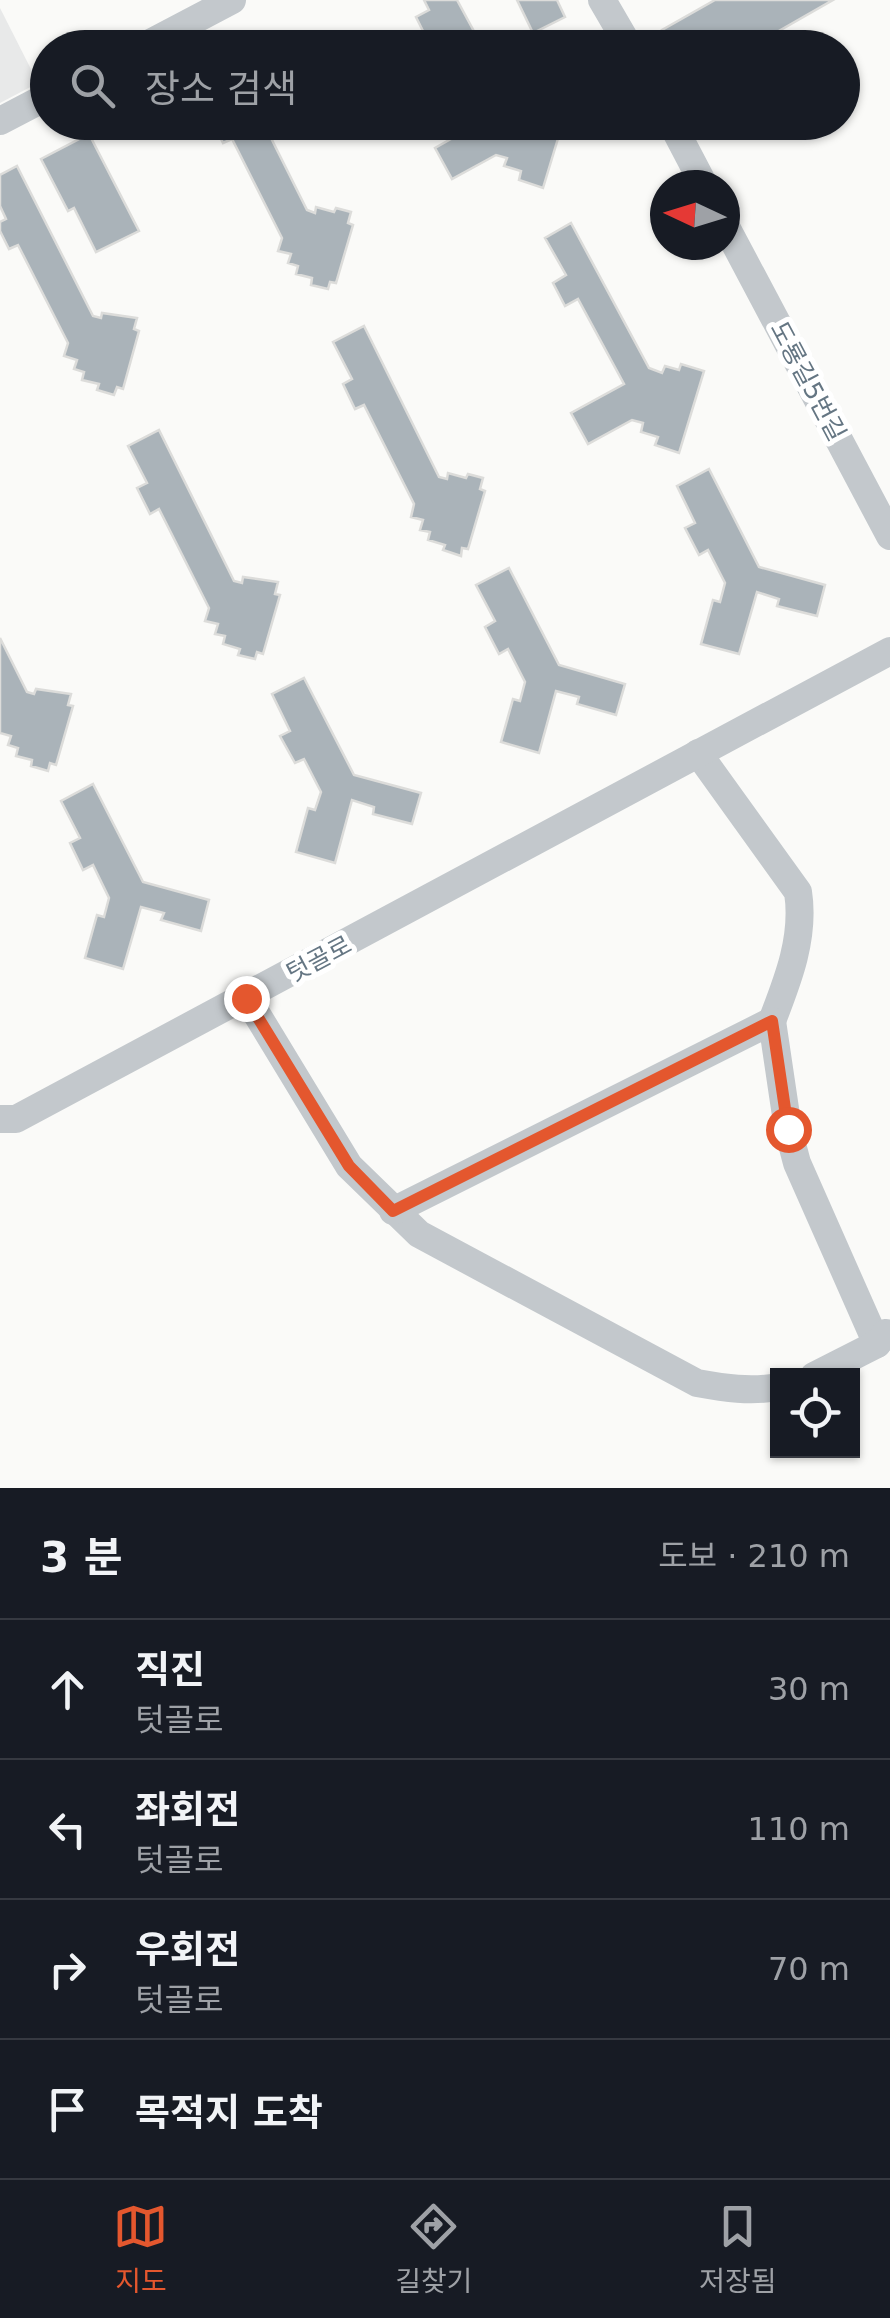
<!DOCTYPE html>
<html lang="ko">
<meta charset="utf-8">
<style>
body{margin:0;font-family:"DejaVu Sans","Noto Sans KR",sans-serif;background:#20242c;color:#f1f3f6}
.controls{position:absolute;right:30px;bottom:30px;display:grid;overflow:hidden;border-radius:0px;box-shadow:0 2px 8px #0004}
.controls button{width:90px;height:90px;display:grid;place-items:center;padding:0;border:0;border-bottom:2px solid #363941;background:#171b24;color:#f1f3f6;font:50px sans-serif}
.compass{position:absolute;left:650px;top:170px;width:90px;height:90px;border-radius:50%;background:#171b24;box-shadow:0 2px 8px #0004;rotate:274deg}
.stop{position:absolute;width:30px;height:30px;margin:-22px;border:8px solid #e4572e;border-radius:50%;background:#fff}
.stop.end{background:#e4572e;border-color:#fff;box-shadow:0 2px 10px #0008}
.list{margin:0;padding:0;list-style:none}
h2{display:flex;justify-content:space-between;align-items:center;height:130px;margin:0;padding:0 40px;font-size:42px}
h2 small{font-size:32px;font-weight:400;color:#9ea1a6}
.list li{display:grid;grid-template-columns:65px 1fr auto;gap:30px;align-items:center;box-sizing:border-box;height:140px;padding:0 40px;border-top:2px solid #363941}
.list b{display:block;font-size:38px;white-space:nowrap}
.list p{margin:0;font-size:32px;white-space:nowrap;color:#9ea1a6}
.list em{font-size:32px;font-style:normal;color:#9ea1a6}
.icon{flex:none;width:55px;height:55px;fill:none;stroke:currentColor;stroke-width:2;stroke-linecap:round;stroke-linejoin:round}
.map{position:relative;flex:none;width:890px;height:1488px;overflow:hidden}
.search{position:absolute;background:#171b24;box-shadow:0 2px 8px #0004;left:30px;right:30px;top:30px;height:110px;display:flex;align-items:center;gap:25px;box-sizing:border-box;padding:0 35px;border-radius:55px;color:#9ea1a6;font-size:38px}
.sheet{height:690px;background:#171b24}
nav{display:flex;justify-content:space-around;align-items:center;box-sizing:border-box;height:140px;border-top:2px solid #363941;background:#171b24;font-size:28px;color:#9ea1a6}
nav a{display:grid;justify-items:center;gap:5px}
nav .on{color:#e4572e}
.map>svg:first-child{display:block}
.built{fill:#e8e9e9}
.building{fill:#aab3b9;stroke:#dcdcda;stroke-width:2.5}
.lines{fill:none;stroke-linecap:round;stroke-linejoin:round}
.street{stroke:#c3c8cc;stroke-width:28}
.route{stroke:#e4572e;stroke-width:12}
.labels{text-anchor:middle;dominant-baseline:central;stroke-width:10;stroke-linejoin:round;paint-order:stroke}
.street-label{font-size:25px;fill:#657683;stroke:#fff}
</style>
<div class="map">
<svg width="890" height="1488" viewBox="0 0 890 1488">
<rect width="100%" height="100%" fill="#fafaf8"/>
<polygon class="built" points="0,8 38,83 0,103"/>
<g class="building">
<polygon points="424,0 457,0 483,48 448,48 441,34 428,41 416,17 429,10"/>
<polygon points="517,0 557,0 565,17 533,33"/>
<polygon points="715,0 833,0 749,48 672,48 662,30"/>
<polygon points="213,122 263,122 307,210 315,213 316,207 334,212 336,208 351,212 348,223 353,225 336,283 330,282 328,289 311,285 312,278 296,274 298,266 288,263 291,254 278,251 282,238 232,139 223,143"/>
<polygon points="481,122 563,122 543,188 519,180 521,171 504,166 507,158 496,155 452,179 435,148"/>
<polygon points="89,134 139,231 96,252 74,208 68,211 41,159"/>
<polygon points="17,166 93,316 101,318 102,313 137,318 134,329 139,331 123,389 117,387 114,395 97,390 99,384 82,380 84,372 74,369 77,360 64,356 68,343 18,245 9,249 0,231 0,222 6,219 0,206 0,175"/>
<polygon points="571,223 649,368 662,373 665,366 679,370 681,364 704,371 679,453 655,445 658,437 641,432 643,423 632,420 588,444 571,413 624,384 578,299 565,306 553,283 566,275 545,238"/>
<polygon points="364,326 439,477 447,479 448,473 466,478 468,474 483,478 480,489 485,491 468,549 462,548 461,556 443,550 445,545 428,540 430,532 420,530 423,520 411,517 414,504 364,405 355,409 343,384 352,379 333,342"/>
<polygon points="159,430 234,581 242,583 243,577 278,582 275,594 280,595 263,654 257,652 255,659 238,655 240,649 223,644 225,636 215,634 218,624 205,621 209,608 159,509 150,514 137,488 147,483 128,446"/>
<polygon points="709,469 759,567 825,585 817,616 777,606 779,599 757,592 739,654 701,644 713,600 720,602 725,583 708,550 699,555 685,528 695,523 677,486"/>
<polygon points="509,568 559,665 625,684 616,715 577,704 579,697 556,691 539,753 501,742 513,699 520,701 525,682 508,649 499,654 485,627 495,621 476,585"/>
<polygon points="0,638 27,692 34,694 36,689 71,694 68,705 73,706 56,765 50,763 48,771 31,766 32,760 16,756 18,748 8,745 11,736 0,733"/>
<polygon points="304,678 354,775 421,793 412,824 373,814 374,807 352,800 335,863 296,852 308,808 315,810 321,792 304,759 295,763 280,736 290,731 272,694"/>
<polygon points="93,784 143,882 209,900 201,931 161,920 164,913 141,907 123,969 85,958 97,915 104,917 109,898 93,865 83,870 70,843 80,838 61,801"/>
</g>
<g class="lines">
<g class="street">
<polyline points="602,0 630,48"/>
<polyline points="141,48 232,0"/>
<polyline points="0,121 48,96"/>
<polyline points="671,122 704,185"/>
<polyline points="725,225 890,536"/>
<path d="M698,753L798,892C805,937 788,980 772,1021"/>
<path d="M247,998L349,1166L419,1234L697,1383C725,1388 750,1392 778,1387"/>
<polyline points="0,1119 16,1119 890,651"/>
<polyline points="393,1211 772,1021 788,1129 797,1163 877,1344"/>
<polyline points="814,1376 877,1344 886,1333"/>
</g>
</g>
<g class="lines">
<polyline class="route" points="246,998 349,1166 393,1211 772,1021 788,1129"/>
</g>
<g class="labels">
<g class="street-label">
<text transform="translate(808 381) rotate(62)">도룡길5번길</text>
<text transform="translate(319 959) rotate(-28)">텃골로</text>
</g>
</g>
</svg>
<div class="controls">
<button><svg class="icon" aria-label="locate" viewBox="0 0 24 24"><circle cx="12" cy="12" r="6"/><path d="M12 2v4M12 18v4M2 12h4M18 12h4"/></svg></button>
</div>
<svg class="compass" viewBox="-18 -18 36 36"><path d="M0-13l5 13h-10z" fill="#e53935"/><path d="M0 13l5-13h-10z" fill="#9ea1a6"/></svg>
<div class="stop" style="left:788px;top:1129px"></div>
<div class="stop end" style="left:246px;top:998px"></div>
<div class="search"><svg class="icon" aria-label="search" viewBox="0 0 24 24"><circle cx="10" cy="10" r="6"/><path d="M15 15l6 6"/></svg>장소 검색</div>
</div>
<section class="sheet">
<h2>3 분<small>도보 · 210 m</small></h2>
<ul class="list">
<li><svg class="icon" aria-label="ahead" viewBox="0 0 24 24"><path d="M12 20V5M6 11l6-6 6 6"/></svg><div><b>직진</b><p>텃골로</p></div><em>30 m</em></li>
<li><svg class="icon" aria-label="left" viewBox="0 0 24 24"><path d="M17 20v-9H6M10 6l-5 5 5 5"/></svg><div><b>좌회전</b><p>텃골로</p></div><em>110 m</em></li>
<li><svg class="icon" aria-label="right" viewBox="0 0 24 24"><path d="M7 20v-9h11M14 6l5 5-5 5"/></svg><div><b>우회전</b><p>텃골로</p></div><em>70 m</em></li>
<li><svg class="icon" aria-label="arrive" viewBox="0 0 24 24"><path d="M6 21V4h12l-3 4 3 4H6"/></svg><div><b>목적지 도착</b></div></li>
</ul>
</section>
<nav>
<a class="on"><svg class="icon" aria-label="map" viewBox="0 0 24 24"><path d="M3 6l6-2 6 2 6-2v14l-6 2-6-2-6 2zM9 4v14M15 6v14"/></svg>지도</a>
<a><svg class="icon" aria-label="directions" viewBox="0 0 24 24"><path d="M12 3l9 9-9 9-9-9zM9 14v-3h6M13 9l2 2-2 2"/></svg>길찾기</a>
<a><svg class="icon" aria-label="saved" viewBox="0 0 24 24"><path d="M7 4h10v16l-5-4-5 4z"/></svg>저장됨</a>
</nav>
